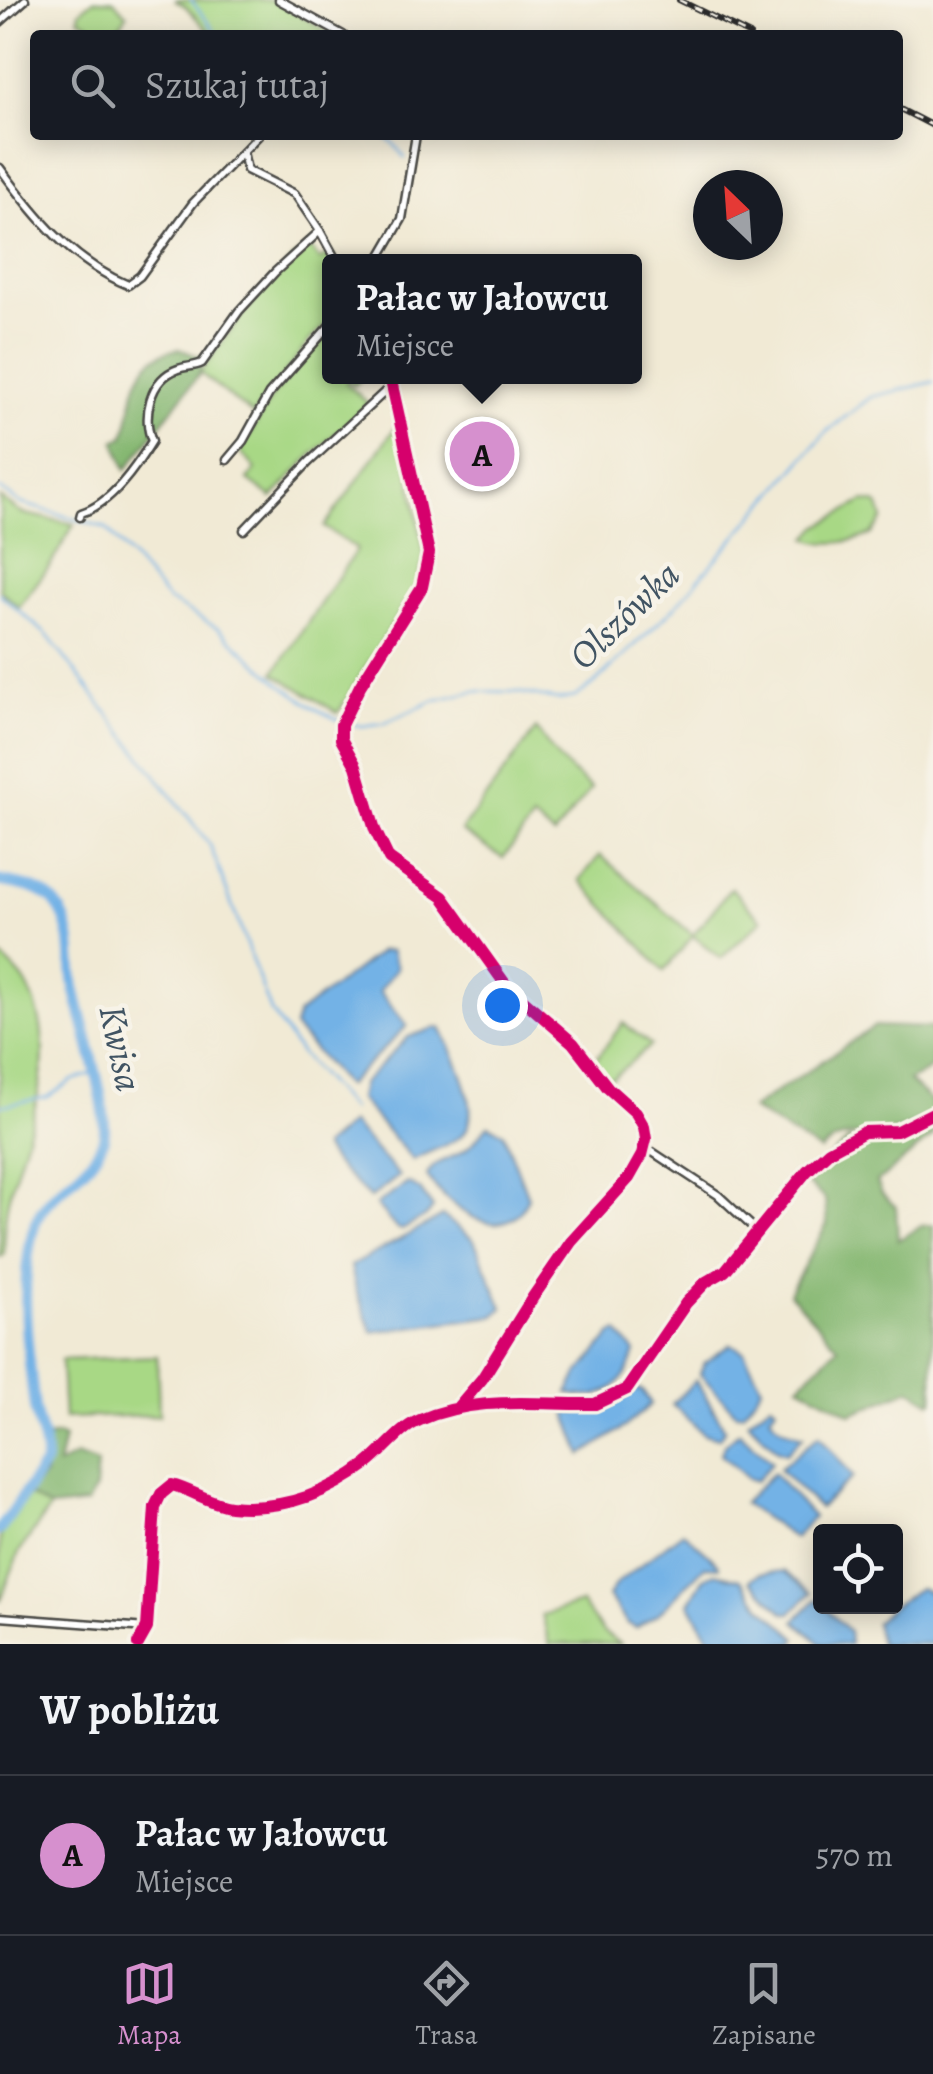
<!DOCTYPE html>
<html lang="pl">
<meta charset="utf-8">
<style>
body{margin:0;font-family:Alegreya,serif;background:#20242c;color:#f1f3f6}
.controls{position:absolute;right:30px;bottom:30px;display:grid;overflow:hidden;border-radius:10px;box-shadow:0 5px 25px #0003}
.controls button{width:90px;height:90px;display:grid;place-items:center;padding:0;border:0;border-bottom:2px solid #363941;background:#171b24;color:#f1f3f6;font:50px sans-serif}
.compass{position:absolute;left:693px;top:170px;width:90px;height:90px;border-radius:50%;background:#171b24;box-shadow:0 5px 25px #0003;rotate:335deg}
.you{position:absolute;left:502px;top:1005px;width:35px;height:35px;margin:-25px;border:8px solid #fff;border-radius:50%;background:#1a73e8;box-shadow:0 0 0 15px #1a73e833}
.badge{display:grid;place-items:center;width:65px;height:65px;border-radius:50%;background:#d690ce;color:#111;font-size:32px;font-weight:700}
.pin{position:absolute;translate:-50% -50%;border:5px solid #fff;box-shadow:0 2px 10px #0006}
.popup{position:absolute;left:322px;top:254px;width:320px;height:130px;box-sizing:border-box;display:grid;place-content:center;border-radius:10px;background:#171b24;filter:drop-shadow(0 2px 8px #0005);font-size:32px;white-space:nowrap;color:#9ea1a6}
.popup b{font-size:38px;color:#f1f3f6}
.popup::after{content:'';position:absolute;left:50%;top:100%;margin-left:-20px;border:20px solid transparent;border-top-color:#171b24}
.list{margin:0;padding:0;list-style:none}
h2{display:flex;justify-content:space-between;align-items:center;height:130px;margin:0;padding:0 40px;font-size:42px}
h2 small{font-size:32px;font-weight:400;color:#9ea1a6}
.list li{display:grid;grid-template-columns:65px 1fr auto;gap:30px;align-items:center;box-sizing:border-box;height:160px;padding:0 40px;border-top:2px solid #363941}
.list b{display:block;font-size:38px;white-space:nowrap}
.list p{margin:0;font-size:32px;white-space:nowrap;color:#9ea1a6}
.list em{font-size:32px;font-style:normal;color:#9ea1a6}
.icon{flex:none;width:55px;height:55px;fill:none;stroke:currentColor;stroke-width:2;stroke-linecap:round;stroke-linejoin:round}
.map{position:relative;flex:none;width:933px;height:1644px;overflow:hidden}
.search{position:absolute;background:#171b24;box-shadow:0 5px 25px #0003;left:30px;right:30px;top:30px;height:110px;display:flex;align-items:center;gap:25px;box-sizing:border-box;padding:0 35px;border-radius:10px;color:#9ea1a6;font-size:38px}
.sheet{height:290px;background:#171b24}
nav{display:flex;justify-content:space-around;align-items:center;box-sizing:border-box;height:140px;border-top:2px solid #363941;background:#171b24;font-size:28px;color:#9ea1a6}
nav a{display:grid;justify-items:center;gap:5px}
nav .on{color:#d690ce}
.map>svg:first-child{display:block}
.green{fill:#a8d885;stroke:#6a8258;stroke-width:2.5}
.forest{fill:#86b872;stroke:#58724e;stroke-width:2.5}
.water{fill:#73b2e6;stroke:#4f6e88;stroke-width:2.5}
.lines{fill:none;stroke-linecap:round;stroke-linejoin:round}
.stream{stroke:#73b2e6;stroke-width:2.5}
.river{stroke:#73b2e6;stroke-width:11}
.street-casing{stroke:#494844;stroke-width:11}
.street{stroke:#fff;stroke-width:6}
.rail-casing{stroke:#2b2b2b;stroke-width:6}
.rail{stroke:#f7f3e8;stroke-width:2.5;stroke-dasharray:8;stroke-linecap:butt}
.cycleway-casing{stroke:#f7f3e8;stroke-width:19}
.cycleway{stroke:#d6006c;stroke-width:12}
.labels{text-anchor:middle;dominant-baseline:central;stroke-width:9;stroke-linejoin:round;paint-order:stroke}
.water-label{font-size:38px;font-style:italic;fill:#415463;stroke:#f7f3e8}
</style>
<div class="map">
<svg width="933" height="1644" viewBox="0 0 933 1644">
<rect width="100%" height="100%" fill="#f7f3e8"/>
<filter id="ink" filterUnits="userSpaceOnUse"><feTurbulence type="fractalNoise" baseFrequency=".01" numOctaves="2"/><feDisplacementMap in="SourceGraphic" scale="20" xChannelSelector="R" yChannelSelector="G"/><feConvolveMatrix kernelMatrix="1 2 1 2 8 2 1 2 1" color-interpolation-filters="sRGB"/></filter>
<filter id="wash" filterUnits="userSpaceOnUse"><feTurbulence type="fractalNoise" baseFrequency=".0048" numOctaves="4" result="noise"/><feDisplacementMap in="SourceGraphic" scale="40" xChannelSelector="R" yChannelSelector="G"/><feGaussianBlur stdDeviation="2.25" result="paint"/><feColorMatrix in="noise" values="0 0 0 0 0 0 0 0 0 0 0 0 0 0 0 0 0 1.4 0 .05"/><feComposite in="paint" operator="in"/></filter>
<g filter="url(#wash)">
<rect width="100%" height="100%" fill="#f1ead5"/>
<g class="green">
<polygon points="94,0 114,1 127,15 121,24 106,34 79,18 80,11"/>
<polygon points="174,0 275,0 333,35 212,35 185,6"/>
<path d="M308,245L320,260L329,253L336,261L330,262L329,322L310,340L253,415L200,373C232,326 265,283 308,245Z"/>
<polygon points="329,330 330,376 363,377 355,385 348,379 346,383 369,404 313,454 272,498 248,480 256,469 240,451 274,393"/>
<polygon points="397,425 407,459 425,556 417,584 338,713 274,673 357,549 324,527"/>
<polygon points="0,498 21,513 74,524 51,564 19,607 0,590"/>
<path d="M864,501L875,503L879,506L883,519L872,534C854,542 825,547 808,538L818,527Z"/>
<polygon points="536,729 560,761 591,789 554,835 533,819 503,858 461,831"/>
<polygon points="600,855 693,935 731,888 762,920 721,958 693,936 664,971 580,880"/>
<path d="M0,955C8,964 20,973 26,984C66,1054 25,1131 8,1201C4,1218 5,1237 4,1255L0,1257Z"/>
<polygon points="623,1023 651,1045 613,1077 604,1079 593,1063"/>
<polygon points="157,1356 159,1415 64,1418 61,1360"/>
<polygon points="29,1495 50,1508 19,1552 0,1602 0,1537"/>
<polygon points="581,1603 603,1632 620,1644 549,1644 542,1615"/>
</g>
<g class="forest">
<path d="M179,349L200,357V373L126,470L115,441L124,437C137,398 129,357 179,349Z"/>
<path d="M875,1026L933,1028V1067L909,1081L933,1103V1113C922,1119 909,1128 896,1131C870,1137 841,1130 820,1151L751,1109Z"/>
<polygon points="933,1123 933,1136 877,1182 882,1194 896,1207 898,1240 921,1226 933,1225 933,1400 931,1402 910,1389 851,1414 799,1385 838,1347 789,1293 827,1224 825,1199 804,1181 848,1141 912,1134"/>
<polygon points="57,1435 64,1438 58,1465 76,1456 97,1464 95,1489 87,1504 50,1508 27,1494 45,1475 48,1437"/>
</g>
<g class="water">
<polygon points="381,951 391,951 397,968 379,991 407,1026 346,1086 294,1027 298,1014"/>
<path d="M435,1028H441C452,1051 485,1112 463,1134C455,1143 425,1153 413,1160L359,1099L362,1084L408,1037Z"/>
<polygon points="351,1123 399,1176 370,1198 332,1161 323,1147"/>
<path d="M488,1125L503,1132L528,1197C506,1252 448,1208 427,1176C434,1160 449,1160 463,1151C474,1144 480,1134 488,1125Z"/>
<polygon points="408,1183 420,1190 433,1208 428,1215 402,1230 396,1228 376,1205"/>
<polygon points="443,1216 474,1240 503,1308 494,1316 372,1332 356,1290 351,1266"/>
<path d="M618,1332L635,1352C626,1385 602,1404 568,1393L579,1373L612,1334Z"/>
<polygon points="731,1344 744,1352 762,1387 743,1413 736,1413 700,1374 704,1363"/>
<polygon points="696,1380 725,1429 719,1438 704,1434 672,1404"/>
<path d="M635,1388L643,1391L651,1404L626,1426L582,1455L566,1412C596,1413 613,1410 635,1388Z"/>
<path d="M771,1403L776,1407L770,1415C776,1428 790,1432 803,1436L786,1453L777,1450L748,1421Z"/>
<polygon points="739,1432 772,1462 756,1481 747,1478 721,1454 724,1445"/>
<polygon points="819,1435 853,1477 819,1508 779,1469"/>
<polygon points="773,1473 813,1517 794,1538 743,1503"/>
<polygon points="683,1532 718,1563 719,1567 705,1566 659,1613 636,1628 627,1623 608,1596 616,1584"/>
<polygon points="784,1571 811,1593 791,1613 784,1613 750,1580 759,1574"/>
<polygon points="715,1573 741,1579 763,1608 797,1638 793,1644 713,1644 689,1603 703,1579"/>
<polygon points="920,1588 933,1594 933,1644 880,1644 875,1623 891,1607"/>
<polygon points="816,1599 849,1631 850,1644 821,1644 795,1621"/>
</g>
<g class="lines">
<g class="stream">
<polyline points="191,0 218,35"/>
<polyline points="381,135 393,143 405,158"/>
<polyline points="0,489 20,503 106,528 168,600 219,629 278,682 316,709 339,720"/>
<polyline points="0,594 47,635 210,845 271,1012 300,1053 351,1109"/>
<polyline points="347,723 362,726 384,723 436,700 475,691 517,692 558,700 575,697 594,684 675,607 826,432 871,397 933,382"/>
<polyline points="0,1106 48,1097 73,1080 95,1073"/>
</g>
<path class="river" d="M0,881C19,885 42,887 55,903C63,912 68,927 70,938C72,953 72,969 74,984C80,1018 112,1113 103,1140C92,1172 54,1187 39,1215C31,1231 29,1249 27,1267C23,1311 29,1360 34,1404C36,1423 48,1444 45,1463L0,1530"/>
</g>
</g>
<g filter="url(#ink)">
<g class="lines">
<defs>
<g id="street">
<polyline points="279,0 343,35"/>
<polyline points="0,22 25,0"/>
<path d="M0,168C35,216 71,261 128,285L140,276L193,203L259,135"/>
<polyline points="320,231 337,262"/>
<polyline points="377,262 402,219 416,135"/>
<polyline points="390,376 429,553 422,587 360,686 341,725 341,739 356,766 375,830 389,859 443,897 506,985 573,1043 608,1088 636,1113 644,1127 646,1139 642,1155 629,1178 571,1242 533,1297 482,1379 459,1406"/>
<polyline points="227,460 243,441 269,394 330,325"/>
<path d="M80,517L81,513C111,504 136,467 152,441C142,418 149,379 178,369C186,366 194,367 202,363L239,311L275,272L320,231L295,194L247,170L243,152"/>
<polyline points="244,530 309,462 391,386"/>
<polyline points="645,1147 718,1195 758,1232"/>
<polyline points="0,1617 147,1628"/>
<path d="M138,1644L147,1628L155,1507L161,1494L172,1485C192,1490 211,1504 230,1506C281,1511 327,1494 367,1464C385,1450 399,1429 420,1420C477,1395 536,1405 595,1404L627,1389L686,1303L706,1282L725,1271L807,1171L829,1151L864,1132L897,1131L933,1113"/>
</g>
</defs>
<use href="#street" class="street-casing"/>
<use href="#street" class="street"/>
<defs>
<g id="rail">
<polyline points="679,0 750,35"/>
<polyline points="898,108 933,126"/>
</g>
</defs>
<use href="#rail" class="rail-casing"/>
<use href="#rail" class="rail"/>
<defs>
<g id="cycleway">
<polyline points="390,376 429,553 422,587 360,686 341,725 341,739 356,766 375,830 389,859 443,897 506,985 573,1043 608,1088 636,1113 644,1127 646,1139 642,1155 629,1178 571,1242 533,1297 482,1379 459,1406"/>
<path d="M138,1644L147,1628L155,1507L161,1494L172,1485C192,1490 211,1504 230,1506C281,1511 327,1494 367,1464C385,1450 399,1429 420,1420C477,1395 536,1405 595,1404L627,1389L686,1303L706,1282L725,1271L807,1171L829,1151L864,1132L897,1131L933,1113"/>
</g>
</defs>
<use href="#cycleway" class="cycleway-casing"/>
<use href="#cycleway" class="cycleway"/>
</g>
</g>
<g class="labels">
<g class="water-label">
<text transform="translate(624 615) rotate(-44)">Olszówka</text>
<text transform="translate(121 1048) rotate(78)">Kwisa</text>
</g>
</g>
</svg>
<div class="controls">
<button><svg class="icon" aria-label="locate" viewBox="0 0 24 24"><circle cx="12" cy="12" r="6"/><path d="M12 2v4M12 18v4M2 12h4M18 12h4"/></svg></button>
</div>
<svg class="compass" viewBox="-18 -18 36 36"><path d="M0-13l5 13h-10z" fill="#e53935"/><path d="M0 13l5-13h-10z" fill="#9ea1a6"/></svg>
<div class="you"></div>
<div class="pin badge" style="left:482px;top:454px">A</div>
<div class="popup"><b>Pałac w Jałowcu</b>Miejsce</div>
<div class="search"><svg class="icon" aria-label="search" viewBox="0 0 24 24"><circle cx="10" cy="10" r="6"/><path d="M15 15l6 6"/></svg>Szukaj tutaj</div>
</div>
<section class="sheet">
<h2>W pobliżu<small></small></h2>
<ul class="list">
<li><span class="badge">A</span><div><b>Pałac w Jałowcu</b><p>Miejsce</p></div><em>570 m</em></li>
</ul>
</section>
<nav>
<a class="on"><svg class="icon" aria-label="map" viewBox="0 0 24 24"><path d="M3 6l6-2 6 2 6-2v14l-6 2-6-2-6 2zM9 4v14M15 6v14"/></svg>Mapa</a>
<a><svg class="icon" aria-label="directions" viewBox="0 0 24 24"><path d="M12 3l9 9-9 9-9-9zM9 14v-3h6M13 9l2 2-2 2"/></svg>Trasa</a>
<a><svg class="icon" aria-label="saved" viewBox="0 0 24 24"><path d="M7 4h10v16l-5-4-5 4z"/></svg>Zapisane</a>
</nav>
